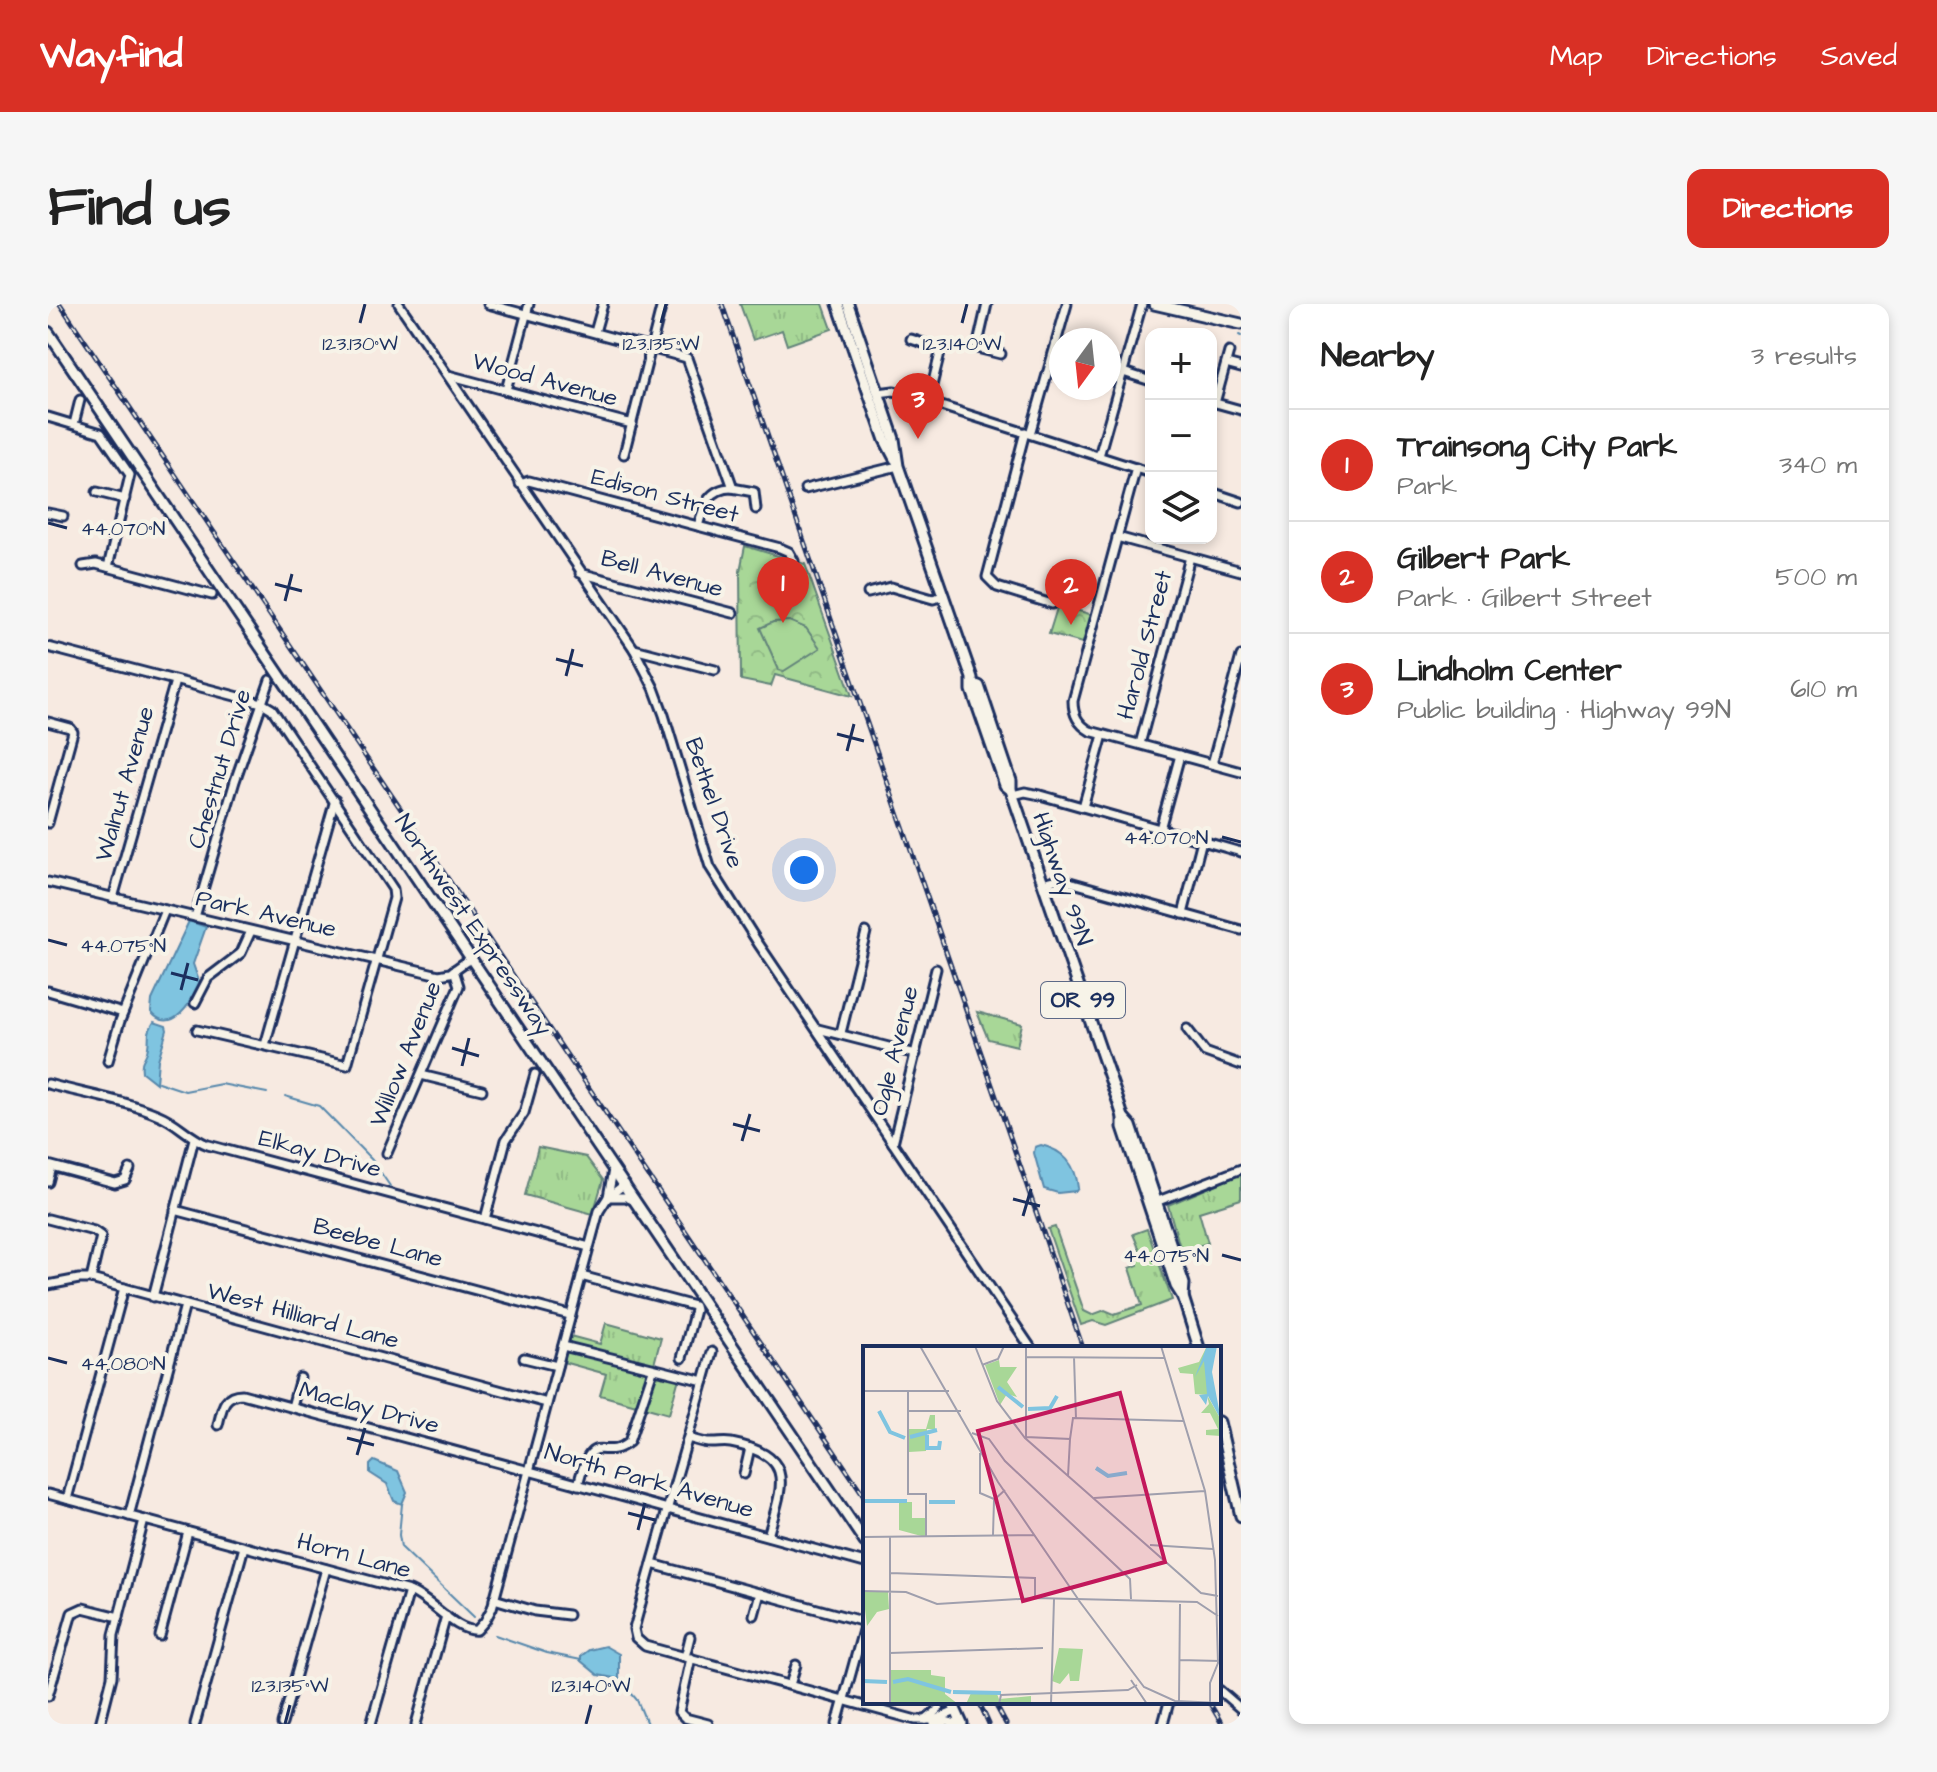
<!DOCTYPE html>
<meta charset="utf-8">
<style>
body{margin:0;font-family:"Architects Daughter",sans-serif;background:#f6f6f6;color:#222}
.controls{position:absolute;right:24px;top:24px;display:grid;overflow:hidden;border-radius:16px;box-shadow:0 4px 12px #0003}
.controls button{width:72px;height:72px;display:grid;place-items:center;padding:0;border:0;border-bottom:2px solid #e0e0e0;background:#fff;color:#222;font:40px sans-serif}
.compass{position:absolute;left:1001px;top:24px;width:72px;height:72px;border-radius:50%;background:#fff;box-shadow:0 4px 12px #0003;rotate:195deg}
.you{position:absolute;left:756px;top:566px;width:28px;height:28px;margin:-20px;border:6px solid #fff;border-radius:50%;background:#1a73e8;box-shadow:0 0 0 12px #1a73e833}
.badge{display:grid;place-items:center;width:52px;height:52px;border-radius:50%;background:#d93025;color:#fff;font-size:26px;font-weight:700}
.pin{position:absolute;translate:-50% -66px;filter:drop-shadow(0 2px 4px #0008)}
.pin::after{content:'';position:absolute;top:42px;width:28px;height:24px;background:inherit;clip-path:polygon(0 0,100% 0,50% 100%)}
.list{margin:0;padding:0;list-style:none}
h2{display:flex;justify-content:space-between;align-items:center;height:104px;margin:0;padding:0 32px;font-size:34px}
h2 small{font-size:26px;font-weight:400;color:#767676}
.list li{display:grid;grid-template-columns:52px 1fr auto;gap:24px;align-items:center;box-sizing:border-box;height:112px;padding:0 32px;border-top:2px solid #e0e0e0}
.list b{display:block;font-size:30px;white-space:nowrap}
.list p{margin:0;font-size:26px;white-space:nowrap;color:#767676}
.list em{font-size:26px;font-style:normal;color:#767676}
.icon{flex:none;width:44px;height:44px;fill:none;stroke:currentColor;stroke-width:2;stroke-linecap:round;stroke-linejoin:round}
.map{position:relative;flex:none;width:1193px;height:1420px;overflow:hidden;border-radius:16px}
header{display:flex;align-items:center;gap:48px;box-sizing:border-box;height:112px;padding:0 40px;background:#d93025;color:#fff}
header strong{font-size:38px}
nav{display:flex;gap:44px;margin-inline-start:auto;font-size:28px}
.intro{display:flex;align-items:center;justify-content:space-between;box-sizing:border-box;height:192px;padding:0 48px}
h1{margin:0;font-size:56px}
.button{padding:20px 36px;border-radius:16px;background:#d93025;color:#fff;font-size:28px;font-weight:700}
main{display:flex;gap:48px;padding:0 48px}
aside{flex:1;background:#fff;border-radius:16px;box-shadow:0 4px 12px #0003}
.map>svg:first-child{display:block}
.grass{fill:url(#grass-tufts);stroke:#62837a;stroke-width:2}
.forest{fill:url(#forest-crowns);stroke:#62837a;stroke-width:2}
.garden{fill:#a8d797;stroke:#62837a;stroke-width:2}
.water{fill:#7fc4e0;stroke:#5788ac;stroke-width:2}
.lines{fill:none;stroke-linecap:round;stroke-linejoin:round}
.stream{stroke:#5788ac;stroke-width:2}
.minor-casing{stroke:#1b2f5e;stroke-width:13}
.major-casing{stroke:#1b2f5e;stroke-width:15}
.minor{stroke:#f7f3e8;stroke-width:7}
.major{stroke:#f7f3e8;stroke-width:9}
.rail-casing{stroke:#1b2f5e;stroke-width:5}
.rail{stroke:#f7f3e8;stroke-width:2;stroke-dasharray:6;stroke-linecap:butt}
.ticks{fill:none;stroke:#1b2f5e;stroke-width:3}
.labels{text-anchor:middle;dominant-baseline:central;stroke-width:8;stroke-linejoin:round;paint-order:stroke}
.shield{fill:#f7f3e8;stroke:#5d6a87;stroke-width:2}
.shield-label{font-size:22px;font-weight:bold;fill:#1b2f5e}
.street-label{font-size:24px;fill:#1b2f5e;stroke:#f7f3e8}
.inset-river{fill:none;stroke:#7fc4e0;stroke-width:4}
.inset-road{fill:none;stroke:#9f9fad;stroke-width:2}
.view{fill:#c2185b;fill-opacity:0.15;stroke:#c2185b;stroke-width:4}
.inset-edge{fill:none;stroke:#1b2f5e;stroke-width:4}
.ticks-label{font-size:20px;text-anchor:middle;fill:#1b2f5e;stroke:#f7f3e8;stroke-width:8;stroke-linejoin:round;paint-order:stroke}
</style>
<header>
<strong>Wayfind</strong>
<nav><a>Map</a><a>Directions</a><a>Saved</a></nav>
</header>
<div class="intro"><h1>Find us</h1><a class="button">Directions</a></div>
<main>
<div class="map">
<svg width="1193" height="1420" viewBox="0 0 1193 1420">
<defs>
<pattern id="grass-tufts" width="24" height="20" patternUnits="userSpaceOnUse" patternTransform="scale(2)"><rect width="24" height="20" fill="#a8d797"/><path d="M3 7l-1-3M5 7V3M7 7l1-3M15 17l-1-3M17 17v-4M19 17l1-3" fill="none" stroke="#90b985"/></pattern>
<pattern id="forest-crowns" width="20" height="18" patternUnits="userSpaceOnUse" patternTransform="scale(2)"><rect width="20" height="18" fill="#a8d797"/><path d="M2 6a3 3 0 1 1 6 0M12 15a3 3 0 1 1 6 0" fill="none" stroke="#90b985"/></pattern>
</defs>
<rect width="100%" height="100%" fill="#f7eae1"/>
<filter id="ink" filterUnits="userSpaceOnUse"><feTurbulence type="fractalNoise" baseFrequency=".0125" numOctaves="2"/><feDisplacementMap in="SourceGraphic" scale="16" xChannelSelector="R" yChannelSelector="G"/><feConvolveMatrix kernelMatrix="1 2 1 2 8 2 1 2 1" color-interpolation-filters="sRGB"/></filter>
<g filter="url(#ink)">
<g class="grass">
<polygon points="692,0 775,0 784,25 739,41 734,26 705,36"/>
<polygon points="929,708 974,720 969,742 940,735"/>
<polygon points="490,843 538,853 555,876 545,910 477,891"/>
<polygon points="1193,870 1193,895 1151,908 1160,939 1133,947 1120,901"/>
<polygon points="1007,923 1036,1007 1044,1011 1057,1006 1066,1010 1094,1001 1082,964 1090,961 1088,954 1093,949 1085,930 1099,925 1124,996 1058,1021 1045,1017 1033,1021 1000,925"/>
<polygon points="558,1019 613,1034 606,1060 633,1067 621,1110 552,1091 558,1070 515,1058 522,1032 552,1040"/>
</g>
<g class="forest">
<polygon points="697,242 757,260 804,392 727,371 723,382 693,376 692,267"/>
<polygon points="1010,301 1045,311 1038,340 1001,330"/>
</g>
<polygon class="garden" points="741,317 758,324 772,344 736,367 731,366 712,324 725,318"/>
<g class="water">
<path d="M141,617L158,623L145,660L152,680C144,697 124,733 103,708L104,696Z"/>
<path d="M106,718L118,722L119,726L110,756L108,779L94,768C92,753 99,755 100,743C102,730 98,731 106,718Z"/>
<path d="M993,841C1015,846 1028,861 1030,884L1028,887L1010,889L996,885L986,849L987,843Z"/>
<polygon points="326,1157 350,1167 359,1188 354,1200 346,1197 339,1180 322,1169 322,1161"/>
<polygon points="557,1342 571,1350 571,1375 550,1371 533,1357 533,1352 541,1346"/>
</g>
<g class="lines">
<g class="stream">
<polyline points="1191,31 1193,32"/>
<polyline points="110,778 137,787 173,780 219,789"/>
<polyline points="237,792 271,802 324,856 342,882"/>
<polyline points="354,1200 351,1231 353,1243 426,1313"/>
<polyline points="447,1331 499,1349 533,1356"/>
<polyline points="571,1375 589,1396 599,1420"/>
</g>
<defs>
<g id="minor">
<polyline points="351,0 586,345 606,384 616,411 662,563 710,639 983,1044"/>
<path d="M440,0L639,54L684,181V184C661,184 656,201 650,222"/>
<polyline points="939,0 929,44 953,50"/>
<polyline points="547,28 555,0"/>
<polyline points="863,35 893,45 880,98"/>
<polyline points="1178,60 1193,64"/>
<polyline points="1075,68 1103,77"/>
<polyline points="400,71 584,120"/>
<polyline points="458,86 481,0"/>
<polyline points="830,89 846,87 1103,169"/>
<polyline points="1164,98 1193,106"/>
<polyline points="1167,99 1181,48"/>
<polyline points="0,113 53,129 82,171 60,263"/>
<polyline points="26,120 32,96"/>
<polyline points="977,128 939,273 949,283 1004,300 1008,284"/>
<polyline points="982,130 1019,0"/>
<polyline points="576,150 614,0"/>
<polyline points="1051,152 1094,0"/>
<path d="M1088,164L1025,397C1025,411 1030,420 1042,427L1193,468"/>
<polyline points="472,180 481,177 732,244 741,248 746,257"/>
<polyline points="684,184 706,188 708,205"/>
<polyline points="757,185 850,162"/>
<polyline points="49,188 77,195"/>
<polyline points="1163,188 1193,198"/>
<polyline points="0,209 15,212"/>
<polyline points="1069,233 1193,267"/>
<polyline points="35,262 48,260 164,291"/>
<polyline points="532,269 685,309"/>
<polyline points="820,289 843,283 885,295 896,292"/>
<polyline points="0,343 214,399 224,405 345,585 346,594 299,761 149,726"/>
<polyline points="586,345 667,366"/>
<polyline points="0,418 22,424 25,428 0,519"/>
<polyline points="1092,440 1142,253"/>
<polyline points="1164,460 1193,352"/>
<polyline points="965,491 977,488 992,491 1193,548"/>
<polyline points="1035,503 1055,431"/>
<polyline points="1112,525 1132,451"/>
<polyline points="0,578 391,671 402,669 423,654"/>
<polyline points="995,579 1011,575 1193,626"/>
<polyline points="65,594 127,377"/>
<polyline points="1135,610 1154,536"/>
<polyline points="147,613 187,477 222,376"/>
<polyline points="0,687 75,709"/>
<polyline points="147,699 160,674 193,649 203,627"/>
<polyline points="770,725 868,750"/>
<polyline points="1139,725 1157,748 1193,761"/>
<polyline points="793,729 818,628"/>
<polyline points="217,741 287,496"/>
<polyline points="60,757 72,717 117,606"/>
<polyline points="373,771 434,786"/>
<path d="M0,780C37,790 76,796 111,811C129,818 141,834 160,841L541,943"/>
<polyline points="845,839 888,665"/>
<polyline points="339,849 411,682 406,666"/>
<polyline points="0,861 67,879 77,876 82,865"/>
<polyline points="565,866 560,893 578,893 587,897"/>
<polyline points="0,878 4,863"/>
<polyline points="577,880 560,893 551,907 481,1167 817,1259"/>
<polyline points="1105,899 1193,865"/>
<polyline points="127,906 522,1011"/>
<polyline points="0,915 46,927 53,932 43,975"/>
<polyline points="437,915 458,836 476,809 487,770"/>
<polyline points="533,972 646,1002 647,1006 634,1054"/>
<polyline points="0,981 31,975 43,975 499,1099"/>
<polyline points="105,993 146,835"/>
<polyline points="515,1042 656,1077"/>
<path d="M664,1048C638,1141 611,1232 586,1325L588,1334L597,1342L868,1416H887L908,1407"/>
<polyline points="476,1054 509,1062"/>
<polyline points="244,1103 252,1074"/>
<path d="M640,1134C648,1136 657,1140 665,1139C671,1139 677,1138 683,1139C750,1152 734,1182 720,1232"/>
<polyline points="696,1170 702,1144"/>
<path d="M530,1181C545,1121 553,1160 581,1138L605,1066"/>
<path d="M0,1190L361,1287C382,1294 408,1329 429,1326L437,1317L444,1304L481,1167L194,1090C175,1090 174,1105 170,1121"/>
<polyline points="19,1195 76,984"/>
<polyline points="81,1212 137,1001"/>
<polyline points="604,1260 817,1318"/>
<polyline points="446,1295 487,1307 520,1311"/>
<polyline points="706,1311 712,1289"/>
<polyline points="112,1332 140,1228"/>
<polyline points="637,1353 642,1333"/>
<polyline points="643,1354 631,1408 637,1414 660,1420"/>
<polyline points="742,1381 748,1361"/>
<polyline points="1171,1386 1193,1405"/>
<polyline points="0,1392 24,1309 35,1304 71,1313"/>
<polyline points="878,1416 890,1406 894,1398"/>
<polyline points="52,1420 64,1373 66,1331 96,1216"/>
<polyline points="147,1420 196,1243"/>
<polyline points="234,1420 278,1265"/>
<polyline points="323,1420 361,1287"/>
<polyline points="368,1420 398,1312"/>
<polyline points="789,1420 817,1319"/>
<polyline points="886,1420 897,1417 908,1420"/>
<polyline points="1115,1420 1121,1398"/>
</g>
<g id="major">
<polyline points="790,0 837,136 847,155"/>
<polyline points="800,0 846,135 850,162 924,374 924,386 957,481 963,486"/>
<polyline points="1106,0 1193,20"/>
<polyline points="0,28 817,1238"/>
<polyline points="925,380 931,382 963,477 963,486 1070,797 1075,813 1075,823 1128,982 1135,993 1151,1044"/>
<polyline points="1075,813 1083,822 1136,980 1135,993"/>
<polyline points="1171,1118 1193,1212"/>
<polyline points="904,1398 914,1420"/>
</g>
</defs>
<use href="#minor" class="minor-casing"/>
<use href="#major" class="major-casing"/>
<use href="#minor" class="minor"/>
<use href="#major" class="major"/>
<defs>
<g id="rail">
<polyline points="12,0 817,1193"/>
<polyline points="674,0 1035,1044"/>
<polyline points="931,1398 941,1420"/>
<polyline points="946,1398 958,1420"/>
<polyline points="1161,1398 1174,1420"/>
</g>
</defs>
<use href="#rail" class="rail-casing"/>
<use href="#rail" class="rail"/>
</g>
</g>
<path class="ticks" d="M312,19L317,0M613,19L618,0M914,19L919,0M0,219L19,224M227,280L254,287M237,297L244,270M508,355L535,362M518,372L525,345M789,430L816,437M799,447L806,420M1174,533L1193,538M0,636L19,641M123,669L150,676M133,686L140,659M404,744L431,752M414,762L421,734M685,820L712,827M694,837L702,810M965,895L992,902M975,912L983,885M1174,951L1193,956M0,1054L19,1059M299,1134L326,1141M309,1151L317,1124M580,1209L607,1216M590,1226L597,1199M237,1420L242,1401M538,1420L543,1401"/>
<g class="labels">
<rect class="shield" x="993" y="678" width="84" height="36" rx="6"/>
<g class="shield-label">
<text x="1035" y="696">OR 99</text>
</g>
<g class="street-label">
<text transform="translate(497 76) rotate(15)">Wood Avenue</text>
<text transform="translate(617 192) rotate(15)">Edison Street</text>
<text transform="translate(614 270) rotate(15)">Bell Avenue</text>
<text transform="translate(1097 341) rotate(-75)">Harold Street</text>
<text transform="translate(172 465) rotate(-73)">Chestnut Drive</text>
<text transform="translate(77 480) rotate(-74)">Walnut Avenue</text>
<text transform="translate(666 499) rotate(71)">Bethel Drive</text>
<text transform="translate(1014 575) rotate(71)">Highway 99N</text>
<text transform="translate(218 610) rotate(13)">Park Avenue</text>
<text transform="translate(425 621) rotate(56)">Northwest Expressway</text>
<text transform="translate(847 747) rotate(-76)">Ogle Avenue</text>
<text transform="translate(358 750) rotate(-68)">Willow Avenue</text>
<text transform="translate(272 850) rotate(15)">Elkay Drive</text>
<text transform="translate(330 939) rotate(15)">Beebe Lane</text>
<text transform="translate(255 1012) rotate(15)">West Hilliard Lane</text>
<text transform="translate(321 1104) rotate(15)">Maclay Drive</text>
<text transform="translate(601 1177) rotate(16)">North Park Avenue</text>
<text transform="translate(306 1252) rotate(15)">Horn Lane</text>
</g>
</g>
<g transform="translate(815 1042)">
<rect width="358" height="358" fill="#f7eae1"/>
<path d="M67,69H72V83H64L63,105L46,106V83H63ZM0,246H25L26,263L14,266L4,280ZM196,302L220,303L216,335H207L206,327L197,338L189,335Z" fill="#a8d797"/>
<path d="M344,0V49L358,74V90L343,89V84L355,83L347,67H338L346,58L344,49L332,48L330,28L317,27L315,22L336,16ZM136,14L137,21H154L144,36L154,51L144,48L137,59L122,19ZM36,156H49V172H62V191L36,184ZM28,324H68V329L82,331V348L95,358H28ZM108,347L134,348L136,353L168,350V356L103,358Z" fill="#a8d797"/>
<path d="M344,0H354L349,26L358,74L345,50L343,59L336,49L344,48L341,15L332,31Z" fill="#7fc4e0"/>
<path class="inset-river" d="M135,41L160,61M165,63L187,62L194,50M16,65L27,86L42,92M64,89V102H76L77,95M47,91L74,84M233,122L245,130L264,127M0,155H44M66,156H92M0,335L24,336M30,336L45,333L88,346M90,346L138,347"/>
<path class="inset-road" d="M57,0L135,136L215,253M112,0L134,55L162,92L338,247L355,250M163,0V91L207,93L205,130M298,0L342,145L352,214L355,317L347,337V358M163,11L301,12M211,11L213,73M119,19L135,13L141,0M0,45H86M45,46V148H63V191M45,65H98M109,87L126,93L142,115L267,233L268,253M207,93L210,72L320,75M117,107V147L131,153M231,152L342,145M130,189L131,154L142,144M0,191L171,189M287,199L350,203M27,227L172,232V252M0,245L43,246L74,258L172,252L334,256L355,270M214,252L281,341L312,355L358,357M27,307L180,302M317,314L357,315M268,334L284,358M316,356L317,258M27,358V191M136,358L138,349L265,344L274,339M188,358L191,253"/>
<path class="view" d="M257,47L302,216L160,255L115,85Z"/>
<rect width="358" height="358" class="inset-edge"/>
</g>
<g class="ticks-label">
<text x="613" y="46">123.135°W</text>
<text x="914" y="46">123.140°W</text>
<text x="312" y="46">123.130°W</text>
<text x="75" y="231">44.070°N</text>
<text x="1118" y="540">44.070°N</text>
<text x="75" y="648">44.075°N</text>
<text x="1118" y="958">44.075°N</text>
<text x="75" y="1066">44.080°N</text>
<text x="242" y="1388">123.135°W</text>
<text x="543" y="1388">123.140°W</text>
</g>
</svg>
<div class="controls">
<button>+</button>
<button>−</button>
<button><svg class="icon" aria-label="layers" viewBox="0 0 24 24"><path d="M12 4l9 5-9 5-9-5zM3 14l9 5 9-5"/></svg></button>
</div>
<svg class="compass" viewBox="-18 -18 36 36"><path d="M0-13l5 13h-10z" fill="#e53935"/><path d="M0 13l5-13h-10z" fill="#767676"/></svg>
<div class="you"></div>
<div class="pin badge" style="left:735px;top:319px">1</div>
<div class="pin badge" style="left:1023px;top:321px">2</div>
<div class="pin badge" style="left:870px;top:135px">3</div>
</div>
<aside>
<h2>Nearby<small>3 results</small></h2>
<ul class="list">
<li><span class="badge">1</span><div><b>Trainsong City Park</b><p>Park</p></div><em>340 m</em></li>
<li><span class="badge">2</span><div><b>Gilbert Park</b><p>Park · Gilbert Street</p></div><em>500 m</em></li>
<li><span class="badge">3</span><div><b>Lindholm Center</b><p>Public building · Highway 99N</p></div><em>610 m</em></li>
</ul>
</aside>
</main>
